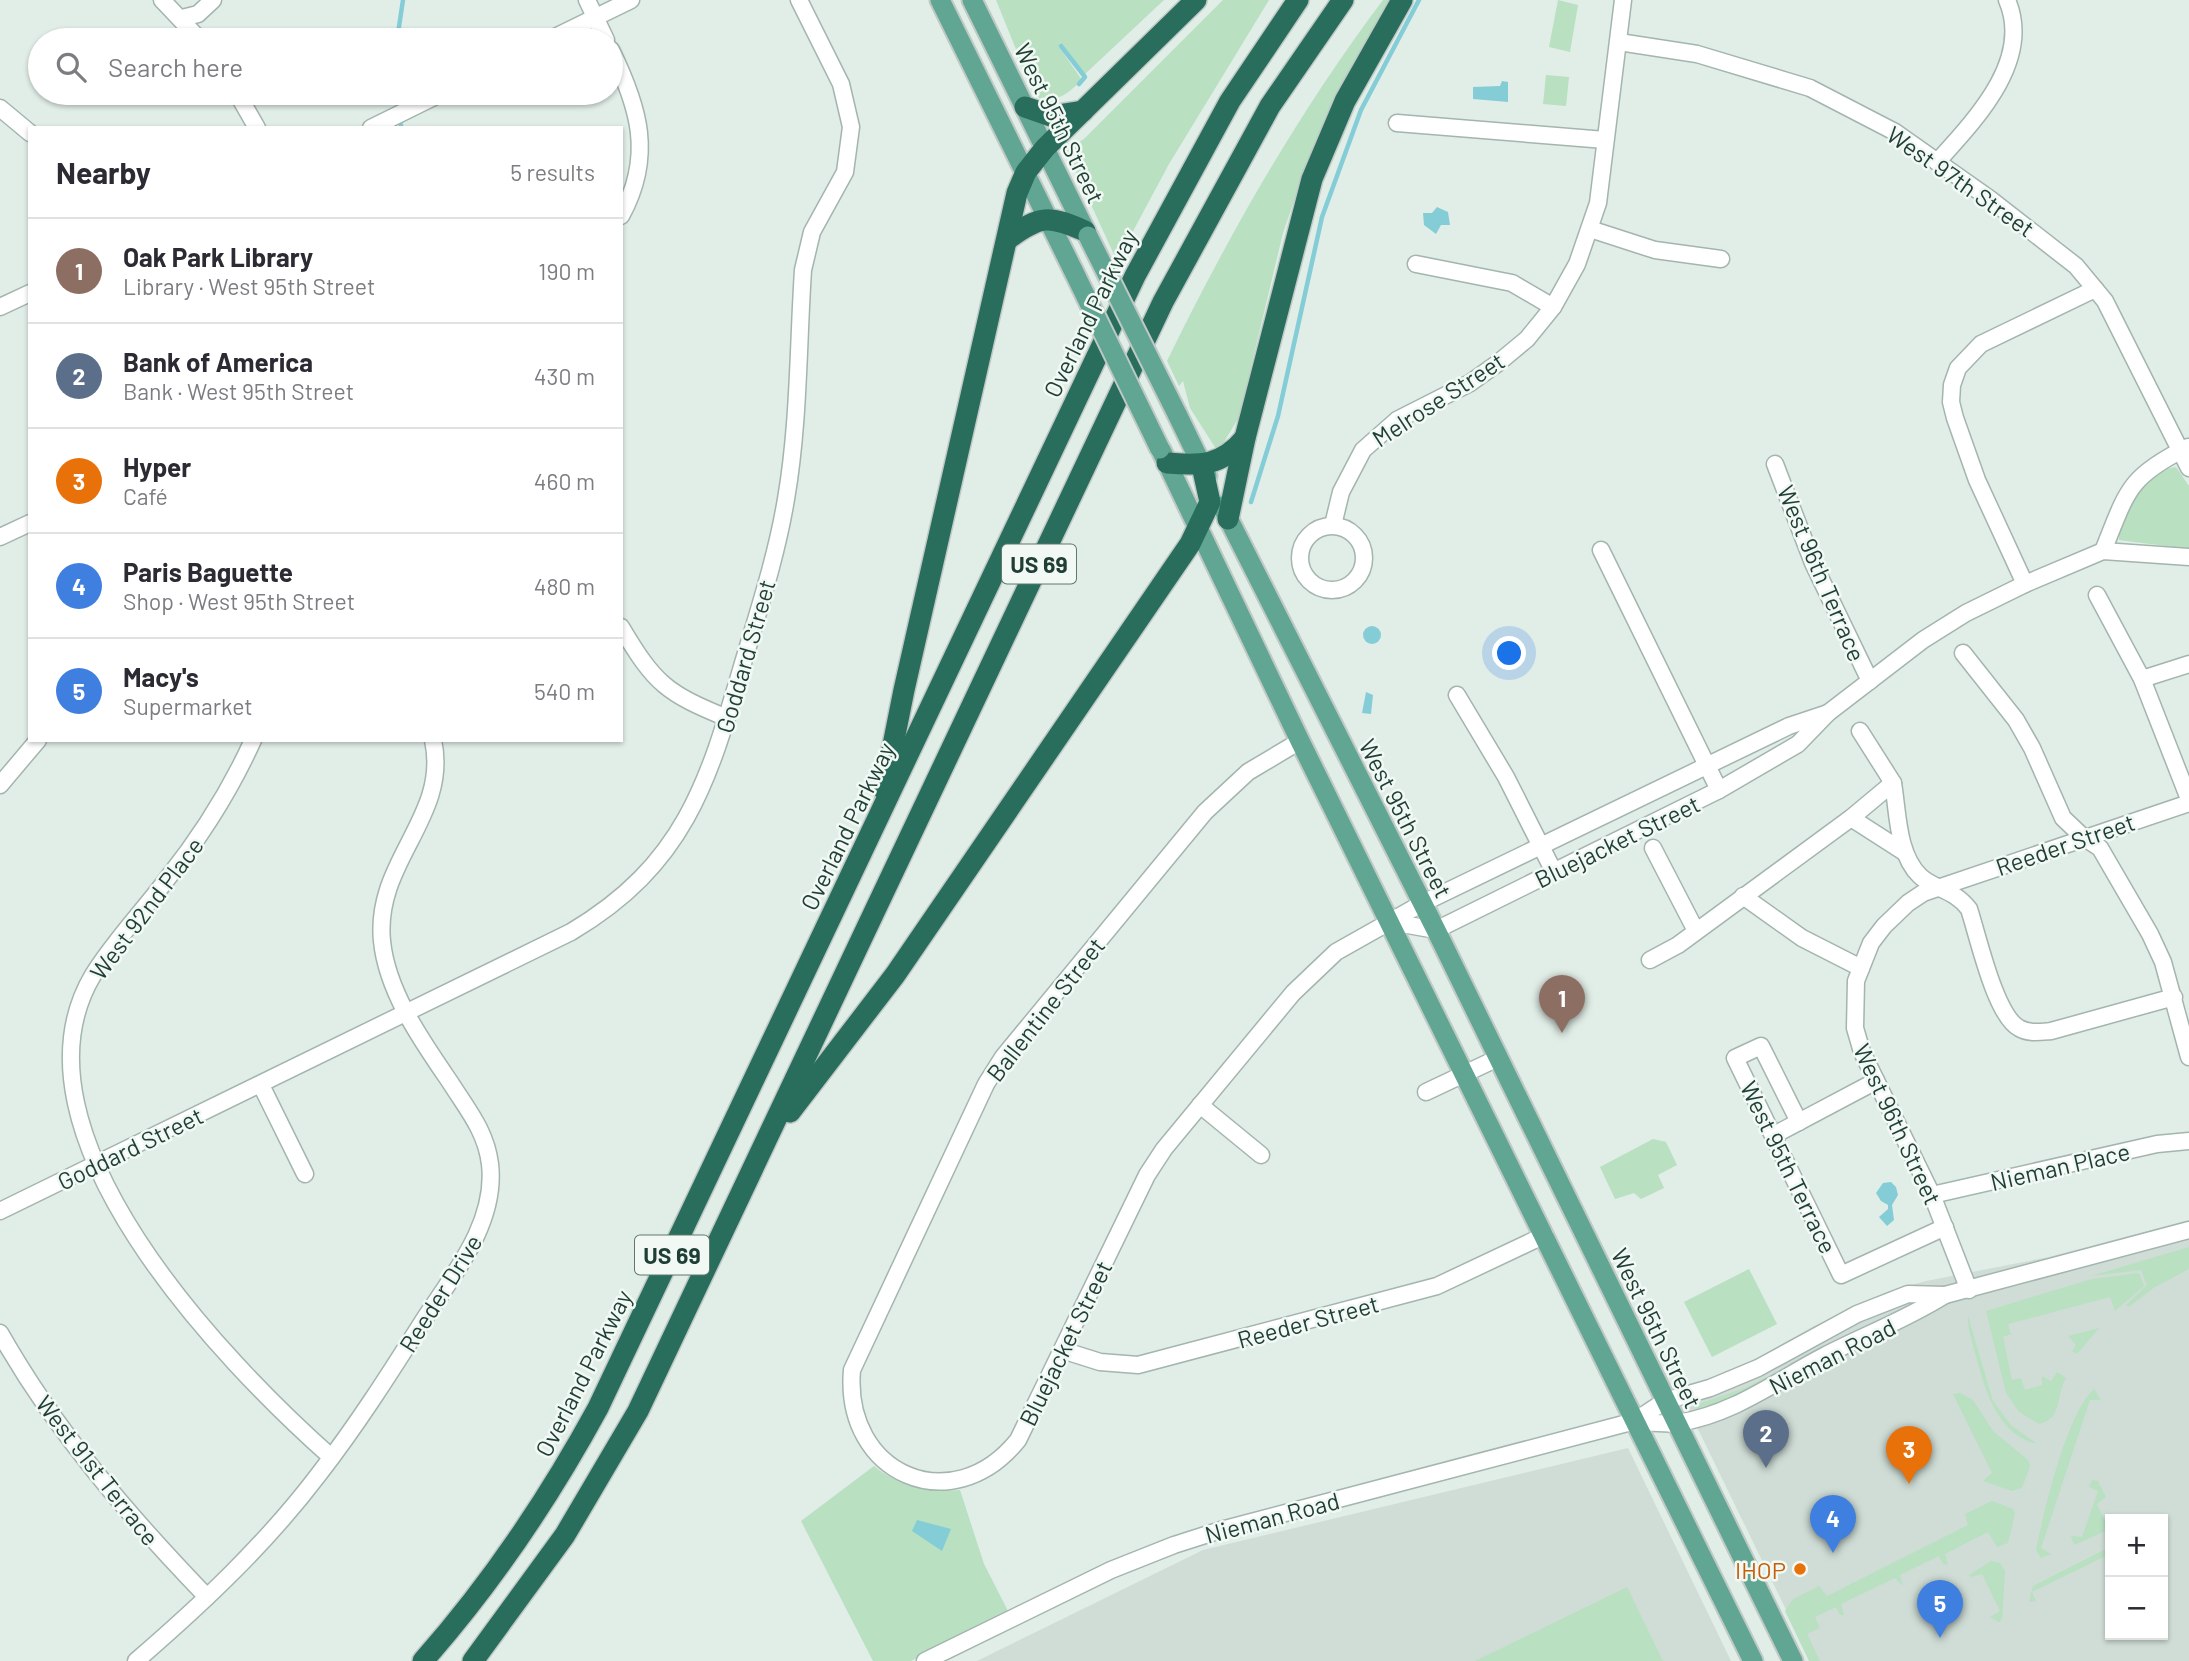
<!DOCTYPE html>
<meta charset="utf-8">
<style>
body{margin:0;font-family:Barlow,sans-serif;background:#f7f7f7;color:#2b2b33}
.controls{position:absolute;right:21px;bottom:21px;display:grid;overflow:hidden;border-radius:0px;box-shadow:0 2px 5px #0004}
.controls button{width:63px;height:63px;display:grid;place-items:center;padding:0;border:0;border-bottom:2px solid #e1e1e2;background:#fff;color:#2b2b33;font:35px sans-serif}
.you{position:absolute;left:1510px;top:654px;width:24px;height:24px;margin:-18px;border:5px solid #fff;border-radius:50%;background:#1a73e8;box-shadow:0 0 0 10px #1a73e833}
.badge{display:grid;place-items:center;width:46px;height:46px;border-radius:50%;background:#8a4b3f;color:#fff;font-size:23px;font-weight:700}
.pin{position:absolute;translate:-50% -58px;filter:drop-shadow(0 2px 4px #0008)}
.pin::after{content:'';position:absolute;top:37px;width:24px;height:21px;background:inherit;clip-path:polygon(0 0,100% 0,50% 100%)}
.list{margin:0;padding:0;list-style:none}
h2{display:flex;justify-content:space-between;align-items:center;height:91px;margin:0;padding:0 28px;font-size:30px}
h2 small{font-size:23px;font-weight:400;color:#7c7c81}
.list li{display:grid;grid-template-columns:46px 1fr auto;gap:21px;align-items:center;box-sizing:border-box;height:105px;padding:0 28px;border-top:2px solid #e1e1e2}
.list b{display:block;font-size:26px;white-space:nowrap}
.list p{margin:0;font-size:23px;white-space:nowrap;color:#7c7c81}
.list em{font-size:23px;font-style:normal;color:#7c7c81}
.icon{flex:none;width:38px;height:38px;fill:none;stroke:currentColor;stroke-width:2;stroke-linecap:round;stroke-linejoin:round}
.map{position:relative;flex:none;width:2189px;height:1661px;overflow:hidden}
.search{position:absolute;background:#fff;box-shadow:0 2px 5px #0004;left:28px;top:28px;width:595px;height:77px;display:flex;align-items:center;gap:18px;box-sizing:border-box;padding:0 24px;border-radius:38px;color:#7c7c81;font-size:26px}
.panel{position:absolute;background:#fff;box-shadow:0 2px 5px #0004;left:28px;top:126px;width:595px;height:616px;border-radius:0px}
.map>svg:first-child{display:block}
.built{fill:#cfddd6;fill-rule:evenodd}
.green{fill:#b8e0c1}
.water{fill:#84cdd7}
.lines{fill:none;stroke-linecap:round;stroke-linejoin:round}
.stream{stroke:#84cdd7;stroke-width:4.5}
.minor-casing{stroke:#a3b5ae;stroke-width:19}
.major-casing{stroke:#c0c9c6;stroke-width:23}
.highway-casing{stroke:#c0c9c6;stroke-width:24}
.minor{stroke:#fff;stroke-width:16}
.major{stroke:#61a692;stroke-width:19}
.highway{stroke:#296e5d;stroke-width:21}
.major-bridge-casing{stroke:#c0c9c6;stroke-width:23;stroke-linecap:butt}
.major-bridge{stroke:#61a692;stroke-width:19}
.food-dot{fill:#e8710a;stroke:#f2f9f5;stroke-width:2.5}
.labels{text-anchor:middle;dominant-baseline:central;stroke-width:5;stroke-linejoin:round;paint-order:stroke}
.shield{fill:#f2f9f5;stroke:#5e776f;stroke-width:2}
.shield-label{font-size:23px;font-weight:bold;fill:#1f3f35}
.street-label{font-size:24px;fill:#1f3f35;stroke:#f2f9f5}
.food-label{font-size:24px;fill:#c56008;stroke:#f2f9f5;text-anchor:end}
</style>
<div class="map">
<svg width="2189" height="1661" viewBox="0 0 2189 1661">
<rect width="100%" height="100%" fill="#e1ede7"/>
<g class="built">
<path d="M2189,1220V1661H1811L1677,1386L1703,1382L1743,1367L1814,1326L1886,1292L1926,1281L2049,1257ZM2110,1519H2163V1635H2110Z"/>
<polygon points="1628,1448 1731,1661 977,1661 1203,1550"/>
</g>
<g class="green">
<path d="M996,0H1164L1085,74L1060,43L1059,47L1082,80C1068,93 1060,102 1039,98L1028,79Z"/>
<polygon points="1223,0 1269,0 1169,164 1117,261 1066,150 1084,139"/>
<path d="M1383,0H1393L1323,126L1307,163L1283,233L1239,417L1218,452L1190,408L1183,381L1179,386L1167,361C1229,234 1298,113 1383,0Z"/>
<polygon points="1558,0 1578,5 1570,52 1549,47"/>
<polygon points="1546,75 1569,77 1566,106 1543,104"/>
<path d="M2176,467L2189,486V549L2119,540C2119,509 2144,471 2176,467Z"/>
<polygon points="1653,1139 1666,1142 1677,1165 1658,1175 1664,1188 1641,1199 1634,1193 1615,1199 1600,1167"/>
<polygon points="2189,1247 2189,1269 2155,1287 2129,1307 2126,1305 2147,1285 2141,1270 2091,1276 1990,1306"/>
<polygon points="1749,1269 1777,1324 1712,1357 1684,1302"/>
<path d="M2139,1273L2144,1286L2115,1311L2110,1297L2008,1324L2011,1334L2003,1337L2012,1380L2021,1378L2025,1390L2042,1385V1376L2051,1381L2057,1372L2066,1378C2056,1393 2063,1419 2039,1424L2019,1412L2006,1393L1986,1311L2092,1279Z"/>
<path d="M1968,1316L1993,1401L2011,1425L2037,1444C1996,1434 1985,1389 1975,1353C1972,1341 1967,1326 1968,1316Z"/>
<polygon points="2099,1328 2077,1354 2072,1351 2076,1345 2068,1336"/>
<path d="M1796,1362L1797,1364C1765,1384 1732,1399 1696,1409L1695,1405L1745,1388Z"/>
<path d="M2094,1389L2101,1400H2090L2041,1548L2051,1554L2041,1558L2036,1550C2044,1512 2066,1414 2094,1389Z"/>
<polygon points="1960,1393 1973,1400 1993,1431 2028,1460 2030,1466 2022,1488 2012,1491 1983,1481 1992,1473 1953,1394"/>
<path d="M874,1466C900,1487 927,1493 960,1490L984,1564L1009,1613L911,1661H873L801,1521Z"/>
<polygon points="2092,1480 2098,1481 2106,1497 2097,1504 2106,1523 2110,1521 2110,1529 2074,1545 2071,1536 2082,1537 2098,1491 2089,1487"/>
<polygon points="1992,1501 2013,1509 2015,1513 2008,1543 1997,1547 1988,1532 1945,1554 1948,1565 1943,1564 1939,1556 1900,1575 1903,1586 1895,1578 1841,1604 1844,1615 1840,1615 1836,1607 1815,1617 1820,1628 1807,1634 1820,1661 1809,1661 1785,1611 1793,1599 1819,1586 1827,1596 1968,1525 1965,1514"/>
<polygon points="2110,1547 2110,1554 2032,1592 2036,1601 2029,1602 2033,1586"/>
<polygon points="1991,1561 2000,1563 2005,1571 2002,1619 1999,1622 1990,1617 2000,1611 1982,1574 1972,1577 1969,1575"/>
<polygon points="1627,1587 1663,1661 1475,1661"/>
</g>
<g class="water">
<polygon points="1502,81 1508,82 1508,102 1473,99 1473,87 1500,86"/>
<polygon points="1437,207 1448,212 1450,225 1441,225 1436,234 1424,225 1423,213 1432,213"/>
<circle cx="1372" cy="635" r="9"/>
<polygon points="1366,692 1373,695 1371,714 1362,713"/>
<polygon points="1891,1182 1896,1187 1898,1195 1892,1205 1894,1220 1887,1226 1879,1217 1888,1209 1888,1205 1881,1201 1876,1193 1883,1183"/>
<polygon points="917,1520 951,1529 942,1551 912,1531"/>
</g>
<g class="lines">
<g class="stream">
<polyline points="397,40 403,0"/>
<polyline points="1061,46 1085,77 1079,84"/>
<polyline points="397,93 398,101"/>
<polyline points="401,125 401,128"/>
<polyline points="1251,502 1278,416 1322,217 1361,110 1419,0"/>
</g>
<defs>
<g id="minor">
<polyline points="162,0 200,40"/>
<polyline points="587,0 606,40"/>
<polyline points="182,18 198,14 213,0"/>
<polyline points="549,40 631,0"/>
<polyline points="1619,42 1697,54 1810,88 1895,132 1990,199 2076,266 2105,301 2189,468"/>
<path d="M611,50C639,107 654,156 621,216"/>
<polyline points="237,93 257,128"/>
<polyline points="0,108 30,133"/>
<polyline points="1397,123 1605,140"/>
<polyline points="371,128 442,93"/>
<path d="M1937,162C1976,119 2033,60 2007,0"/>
<polyline points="1590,229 1655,250 1721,259"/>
<polyline points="1416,264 1512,283 1553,307"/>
<polyline points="0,307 30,293"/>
<polyline points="1775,464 1813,563 1870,681"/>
<polyline points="1333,525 1341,492 1363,450 1397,420 1470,383 1498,363 1527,339 1553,307 1577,264 1598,203 1623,0"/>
<circle cx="1332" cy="558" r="32"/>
<polyline points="0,537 30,523"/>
<polyline points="1601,550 1719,790"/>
<path d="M2103,551C2127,492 2127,477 2188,447"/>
<polyline points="2025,584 1977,480 1955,418 1951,402 1952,385 1958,368 1981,344 2095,289"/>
<polyline points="2097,595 2142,679 2189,799"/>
<path d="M621,627C655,684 666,693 727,718"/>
<polyline points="1963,653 2016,720 2032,748 2063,818 2083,837 2100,848 2150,934 2163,962 2189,1057"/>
<polyline points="2142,679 2189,664"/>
<polyline points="1457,695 1506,777 1554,872"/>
<polyline points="1860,731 1893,783"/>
<path d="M253,740C230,791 202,835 167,879C143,911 114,941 93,975C0,1131 224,1362 331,1457"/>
<path d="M1300,741L1248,772L1205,812L1003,1057L986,1084L852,1370C843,1474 952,1522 1018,1440L1147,1175L1164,1149L1293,993L1336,952L1423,903L1789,726L1828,713"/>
<polyline points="0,785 38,740"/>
<polyline points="1851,818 1904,852"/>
<polyline points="1653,848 1695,929"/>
<polyline points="1743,896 1802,938 1861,968"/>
<polyline points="1391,922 1436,930 1719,790 1798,744 1828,713 1923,640 1966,613 2025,584 2103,551 2189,557"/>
<path d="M1650,960L1678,945L1851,818L1893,783C1898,812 1897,854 1920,876C1935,890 1954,889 1969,909C1978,936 1995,1015 2019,1028C2029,1034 2040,1032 2051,1031L2174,997"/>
<polyline points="261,1085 305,1174"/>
<polyline points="1426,1092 1498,1058"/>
<polyline points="1200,1105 1261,1155"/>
<polyline points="1799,1122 1761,1046 1735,1058 1841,1275 1945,1227"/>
<polyline points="1774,1135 1876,1081"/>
<polyline points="1932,1195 2157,1144 2189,1141"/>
<path d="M0,1211L571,932C685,864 708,783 743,663C759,609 777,554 786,499C799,424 798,346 803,270L812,232L845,172L851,127L841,84L799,0"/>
<polyline points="1969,1290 1932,1195 1862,1052 1855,1028 1856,981 1871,943 1884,926 1908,903 1923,893 2189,803"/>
<path d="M0,1333C56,1432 129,1516 207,1597"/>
<polyline points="1062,1350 1100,1362 1138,1365 1437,1286 1545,1235"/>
<polyline points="1635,1421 1665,1401 1710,1388 1758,1368 1857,1314 1908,1294 1945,1295 2189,1230"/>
<path d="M136,1661C202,1604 266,1544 319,1474C357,1425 390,1373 423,1321C453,1275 497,1223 490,1164C486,1131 467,1109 450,1082C422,1041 387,992 382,941C374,861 450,817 433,740"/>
<path d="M925,1661L1111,1570L1174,1545L1221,1530L1635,1421C1649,1422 1665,1425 1678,1423C1734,1414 1776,1381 1824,1356C1865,1335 1907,1319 1945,1295"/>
</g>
<g id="major">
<polyline points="940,0 1073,270"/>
<polyline points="972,0 1088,236"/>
<polyline points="1177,414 1207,476"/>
<polyline points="1161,450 1300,741 1753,1661"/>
<polyline points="1222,506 1436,930 1793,1661"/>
</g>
<g id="highway">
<polyline points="1025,107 1051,116 1083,111"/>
<path d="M1008,239C1040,215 1049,215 1085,231"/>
<path d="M1167,463C1200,466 1222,466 1245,438"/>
<polyline points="1228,519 1245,438 1312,179 1345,101 1402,0"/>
<polyline points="884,790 904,690 1017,193 1026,172 1045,148 1196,0"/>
<polyline points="790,1112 895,975 1190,544 1210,502 1202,466"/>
<path d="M423,1661C491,1584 549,1498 598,1408L1135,276L1230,101L1298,0"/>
<polyline points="473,1661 565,1535 638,1411 1163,302 1270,106 1343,0"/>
</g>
</defs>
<use href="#minor" class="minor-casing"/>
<use href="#major" class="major-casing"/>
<use href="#highway" class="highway-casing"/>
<use href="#minor" class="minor"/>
<use href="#major" class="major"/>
<use href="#highway" class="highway"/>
<defs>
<g id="major-bridge">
<polyline points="1088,236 1177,414"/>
<polyline points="1073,270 1160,449"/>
</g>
</defs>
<use href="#major-bridge" class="major-bridge-casing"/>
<use href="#major-bridge" class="major-bridge"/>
</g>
<circle class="food-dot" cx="1800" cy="1569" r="7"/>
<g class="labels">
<g class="shield">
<rect x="1002" y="544.5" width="74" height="39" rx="5"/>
<rect x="635" y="1235.5" width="74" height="39" rx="5"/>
</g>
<g class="shield-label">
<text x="1039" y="564">US 69</text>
<text x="672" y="1255">US 69</text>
</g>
<g class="street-label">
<text transform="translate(1060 123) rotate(64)">West 95th Street</text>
<text transform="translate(1961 181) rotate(35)">West 97th Street</text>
<text transform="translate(1090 313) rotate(-64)">Overland Parkway</text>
<text transform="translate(1438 399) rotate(-33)">Melrose Street</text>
<text transform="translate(1822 573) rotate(67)">West 96th Terrace</text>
<text transform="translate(745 656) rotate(-74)">Goddard Street</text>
<text transform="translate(1406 818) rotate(63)">West 95th Street</text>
<text transform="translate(847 826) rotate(-64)">Overland Parkway</text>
<text transform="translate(1617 841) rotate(-26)">Bluejacket Street</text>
<text transform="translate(2065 844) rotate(-19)">Reeder Street</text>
<text transform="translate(146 908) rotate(-53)">West 92nd Place</text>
<text transform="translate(1045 1009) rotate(-52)">Ballentine Street</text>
<text transform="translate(1898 1124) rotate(65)">West 96th Street</text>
<text transform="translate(130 1148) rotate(-26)">Goddard Street</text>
<text transform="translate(2060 1166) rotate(-13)">Nieman Place</text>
<text transform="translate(1789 1167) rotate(64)">West 95th Terrace</text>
<text transform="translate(440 1293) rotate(-58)">Reeder Drive</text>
<text transform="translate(1308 1321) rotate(-15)">Reeder Street</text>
<text transform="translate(1657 1328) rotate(64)">West 95th Street</text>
<text transform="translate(1065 1343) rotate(-64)">Bluejacket Street</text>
<text transform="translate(1832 1356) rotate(-27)">Nieman Road</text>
<text transform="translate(583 1373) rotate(-63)">Overland Parkway</text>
<text transform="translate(98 1470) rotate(52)">West 91st Terrace</text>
<text transform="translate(1272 1517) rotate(-15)">Nieman Road</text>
</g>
<g class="food-label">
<text x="1786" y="1569">IHOP</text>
</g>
</g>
</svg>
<div class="controls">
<button>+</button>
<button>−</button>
</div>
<div class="you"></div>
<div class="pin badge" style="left:1562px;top:1033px;background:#8d6e63">1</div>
<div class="pin badge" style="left:1766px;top:1468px;background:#5c6f8a">2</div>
<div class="pin badge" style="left:1909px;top:1484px;background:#e8710a">3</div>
<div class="pin badge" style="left:1833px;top:1553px;background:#3f7fe0">4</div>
<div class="pin badge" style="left:1940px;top:1638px;background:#3f7fe0">5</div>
<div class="search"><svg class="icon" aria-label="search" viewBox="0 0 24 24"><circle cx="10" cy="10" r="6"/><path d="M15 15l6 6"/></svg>Search here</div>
<section class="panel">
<h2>Nearby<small>5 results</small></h2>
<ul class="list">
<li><span class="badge" style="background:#8d6e63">1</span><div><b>Oak Park Library</b><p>Library · West 95th Street</p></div><em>190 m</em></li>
<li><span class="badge" style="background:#5c6f8a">2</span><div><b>Bank of America</b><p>Bank · West 95th Street</p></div><em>430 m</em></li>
<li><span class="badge" style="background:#e8710a">3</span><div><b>Hyper</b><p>Café</p></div><em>460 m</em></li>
<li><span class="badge" style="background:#3f7fe0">4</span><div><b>Paris Baguette</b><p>Shop · West 95th Street</p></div><em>480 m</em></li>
<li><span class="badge" style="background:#3f7fe0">5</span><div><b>Macy's</b><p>Supermarket</p></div><em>540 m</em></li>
</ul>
</section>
</div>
